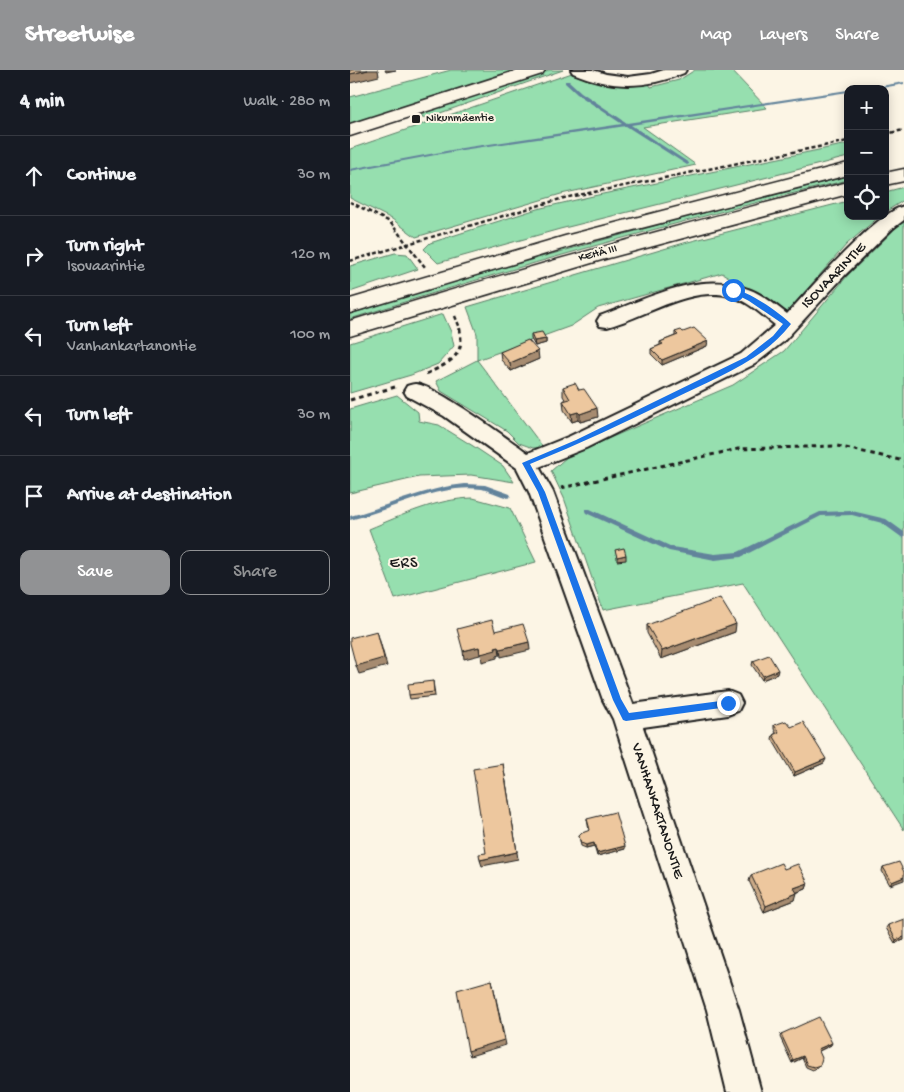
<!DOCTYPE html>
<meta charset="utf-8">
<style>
body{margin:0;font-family:"Gochi Hand",sans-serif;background:#20242c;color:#f1f3f6}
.controls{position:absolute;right:15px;top:15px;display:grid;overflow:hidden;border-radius:10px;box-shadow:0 2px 12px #0003}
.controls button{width:45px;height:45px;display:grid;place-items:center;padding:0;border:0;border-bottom:1px solid #363941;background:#171b24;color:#f1f3f6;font:25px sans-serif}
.stop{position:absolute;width:15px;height:15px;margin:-11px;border:4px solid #1a73e8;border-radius:50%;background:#fff}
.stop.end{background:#1a73e8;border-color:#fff;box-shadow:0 1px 5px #0008}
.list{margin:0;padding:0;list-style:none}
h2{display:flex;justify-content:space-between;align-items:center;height:65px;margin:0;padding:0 20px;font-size:21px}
h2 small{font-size:16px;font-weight:400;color:#9ea1a6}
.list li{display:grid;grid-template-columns:32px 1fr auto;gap:15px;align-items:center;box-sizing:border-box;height:80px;padding:0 20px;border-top:1px solid #363941}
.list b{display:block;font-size:19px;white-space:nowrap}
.list p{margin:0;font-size:16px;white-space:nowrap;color:#9ea1a6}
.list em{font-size:16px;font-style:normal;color:#9ea1a6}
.actions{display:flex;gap:10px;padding:15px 20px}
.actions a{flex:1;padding:11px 0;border:1px solid #919294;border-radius:10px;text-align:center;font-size:18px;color:#919294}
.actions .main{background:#919294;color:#fff}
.icon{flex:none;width:28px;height:28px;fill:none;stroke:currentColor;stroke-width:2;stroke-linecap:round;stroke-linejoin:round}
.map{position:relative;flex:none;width:554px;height:1022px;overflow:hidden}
header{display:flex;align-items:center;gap:30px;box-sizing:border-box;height:70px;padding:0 25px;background:#919294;color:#fff}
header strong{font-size:24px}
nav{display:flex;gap:28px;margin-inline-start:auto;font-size:18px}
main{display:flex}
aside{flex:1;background:#171b24}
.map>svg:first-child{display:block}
.green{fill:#96dfaf;stroke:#597e66}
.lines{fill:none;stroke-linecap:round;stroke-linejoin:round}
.stream{fill:#62839b;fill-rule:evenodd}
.minor-casing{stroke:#1c1c1c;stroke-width:4}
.major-casing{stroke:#1c1c1c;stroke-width:3}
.highway-casing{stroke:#1c1c1c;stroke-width:3}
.path-far1{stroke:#1c1c1c;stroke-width:2.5;stroke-dasharray:4 2.5;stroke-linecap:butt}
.path{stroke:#1c1c1c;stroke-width:3;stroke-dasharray:4.5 4;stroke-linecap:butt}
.minor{fill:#fcf5e5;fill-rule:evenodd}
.major{fill:#fcf5e5;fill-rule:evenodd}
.highway{fill:#fcf5e5;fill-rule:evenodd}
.wall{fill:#ccab88;stroke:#1c1c1c}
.shaded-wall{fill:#a68b6f;stroke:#1c1c1c}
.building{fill:#edc79e;stroke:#1c1c1c}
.route{fill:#1a73e8}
.poi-dot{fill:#1c1c1c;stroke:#fcf5e5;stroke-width:2}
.labels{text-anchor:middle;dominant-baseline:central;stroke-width:4;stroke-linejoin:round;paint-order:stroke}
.far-poi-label{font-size:12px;fill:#1c1c1c;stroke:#fcf5e5;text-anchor:start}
.far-street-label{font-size:12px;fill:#1c1c1c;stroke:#fcf5e5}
.street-label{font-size:15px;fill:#1c1c1c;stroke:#fcf5e5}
.neighbourhood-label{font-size:16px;letter-spacing:1px;fill:#1c1c1c;stroke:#fcf5e5}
</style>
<header>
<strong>Streetwise</strong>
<nav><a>Map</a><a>Layers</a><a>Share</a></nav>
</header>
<main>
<aside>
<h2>4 min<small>Walk · 280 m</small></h2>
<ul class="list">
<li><svg class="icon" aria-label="ahead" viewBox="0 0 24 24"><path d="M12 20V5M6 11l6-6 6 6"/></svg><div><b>Continue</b></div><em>30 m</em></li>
<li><svg class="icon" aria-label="right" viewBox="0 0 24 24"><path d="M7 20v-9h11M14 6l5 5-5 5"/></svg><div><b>Turn right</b><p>Isovaarintie</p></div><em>120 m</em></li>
<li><svg class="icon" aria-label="left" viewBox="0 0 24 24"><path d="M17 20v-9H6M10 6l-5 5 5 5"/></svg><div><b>Turn left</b><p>Vanhankartanontie</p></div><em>100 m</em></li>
<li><svg class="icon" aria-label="left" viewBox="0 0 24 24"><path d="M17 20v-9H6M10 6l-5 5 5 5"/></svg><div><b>Turn left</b></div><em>30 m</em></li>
<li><svg class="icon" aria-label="arrive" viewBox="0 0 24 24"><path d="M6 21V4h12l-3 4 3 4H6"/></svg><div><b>Arrive at destination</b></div></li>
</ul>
<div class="actions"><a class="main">Save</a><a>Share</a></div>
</aside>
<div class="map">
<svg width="554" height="1022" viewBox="0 0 554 1022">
<rect width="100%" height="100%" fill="#fcf5e5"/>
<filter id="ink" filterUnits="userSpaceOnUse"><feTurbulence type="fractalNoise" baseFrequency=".02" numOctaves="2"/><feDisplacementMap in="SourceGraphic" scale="10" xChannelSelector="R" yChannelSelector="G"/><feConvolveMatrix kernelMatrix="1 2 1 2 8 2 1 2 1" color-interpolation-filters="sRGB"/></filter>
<g filter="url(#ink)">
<g class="green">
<polygon points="101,0 171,0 0,54 0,27"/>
<polygon points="199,0 213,0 76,48 70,46 89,36"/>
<path d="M345,0H381L417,38L293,57L346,95L211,124L66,167L42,149L0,128V79L222,3C246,14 272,19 299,14L301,17L329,10Z"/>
<polygon points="498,74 498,87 210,159 88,193 74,179 80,173 187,139 243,126"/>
<path d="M498,106V110C330,150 164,197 0,249V244C164,192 331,148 498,106Z"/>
<polygon points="554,117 554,130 535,142 535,122"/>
<polygon points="498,131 498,146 530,146 497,174 437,242 372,203 248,238 221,256 127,290 193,377 183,378 169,373 157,361 91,321 86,311 127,290 127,264 117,237 334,173"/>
<polygon points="554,150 554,760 393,513 253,540 214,428 201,401 218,386 383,315 434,281 498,205"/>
<polygon points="45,183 57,184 68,199 0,222 0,196"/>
<polygon points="93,244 101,262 104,276 88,294 61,305 0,323 0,273"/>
<polygon points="47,325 68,342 69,351 89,355 123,376 153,396 164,412 121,405 69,407 0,423 0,339"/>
<path d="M123,428L160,438L186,492L45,529L19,459C53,445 86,429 123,428Z"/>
</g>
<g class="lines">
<g class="stream">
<polygon points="215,11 219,11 231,22 277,53 498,20 498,22 281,55 339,93 339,94 337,95 276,56 112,80 0,101 0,99 112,78 272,54 227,24 215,13"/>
<polygon points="554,12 554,14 526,19 514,19"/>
<path d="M115,414L135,415L160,424L161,426L158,428C150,426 141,421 132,419C88,413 43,440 0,450V446C39,436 74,418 115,414Z"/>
<polygon points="236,439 240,439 322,477 365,484 388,482 470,442 502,441 536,449 554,462 554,469 532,453 502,445 471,446 391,487 365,490 319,481 236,443 235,441"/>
</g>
<defs>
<g id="minor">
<path d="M221,0H243L256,4L278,7L301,4L314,0H336L334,3C296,19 261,19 223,3Z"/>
<path d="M554,136V150L542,159L496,204L433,272L405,294L236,378L189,397L203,422L283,634L378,621L388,625L392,633L388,641L378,645L293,657L389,940L411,1022H377L357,940L263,649L253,630L179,422L167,398L94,346L57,326L54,321L57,316C60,315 62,314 65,314C84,314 159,370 178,383L220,366L391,284L425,255C412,245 397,230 380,226C338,216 296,247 257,257L250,256L247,251L250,246C294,230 350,199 398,219C412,224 424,234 437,244C459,220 527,142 554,136Z"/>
</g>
<polygon id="major" points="168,0 195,0 192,4 0,66 0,54"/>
<g id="highway">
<polygon points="498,93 498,105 229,174 0,243 0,229 215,166"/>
<polygon points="554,99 554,111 535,115 535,103"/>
<path d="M498,112V124L255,189L0,266V251C165,200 330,154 498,112Z"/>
</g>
</defs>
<use href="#minor" class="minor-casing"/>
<use href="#major" class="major-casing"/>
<use href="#highway" class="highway-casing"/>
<g class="path-far1">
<polyline points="535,64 554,60"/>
<polyline points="0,132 40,152 75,197"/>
<polyline points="0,191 214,128 498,71"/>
<polyline points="105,246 110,258"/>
</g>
<g class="path">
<path d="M76,304C99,293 117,286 109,256"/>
<polyline points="0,330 45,317"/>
<polyline points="211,418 388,379 487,376 554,391"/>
</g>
<use href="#minor" class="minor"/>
<use href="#major" class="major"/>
<use href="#highway" class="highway"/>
</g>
<g class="wall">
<polygon points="325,262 333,262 357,276 312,295 301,284 301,279 310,275 310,272 325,266"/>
<polygon points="181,264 196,269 196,273 185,276 181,269"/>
<polygon points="150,282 189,289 161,301 151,290"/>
<polygon points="213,317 248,347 230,352 228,350 222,352 214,340 213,331 216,331 213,326"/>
<polygon points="297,555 385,562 311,589 297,563"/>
<polygon points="403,591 427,604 412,610 402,595"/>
<polygon points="83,611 85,626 60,629 59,625"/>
<polygon points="424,655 441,657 474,693 444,706 422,669 423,665 426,663 424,659"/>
<polygon points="237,749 275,779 247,786 244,776 236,778 231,776 229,766 239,761"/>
<polygon points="533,797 554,802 540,815 532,801"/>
<polygon points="434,799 458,813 456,819 446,823 445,830 414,842 399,811 401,805"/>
<polygon points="538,855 554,870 545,873 536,858"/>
<polygon points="431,964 481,975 469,981 468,997 463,1000 456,997 452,988 442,993 430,967"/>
</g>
<g class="shaded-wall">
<polygon points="18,0 28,0 29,6 0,13 0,4"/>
<polygon points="35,0 46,0 36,2"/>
<polygon points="196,269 196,273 185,276 184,271"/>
<polygon points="358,271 357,276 312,295 312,290"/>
<polygon points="188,281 189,289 161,301 160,293"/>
<polygon points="247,338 248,347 230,352 230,344"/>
<polygon points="228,342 228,350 222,352 221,344"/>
<polygon points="276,485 276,490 267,491 267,487"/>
<polygon points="386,554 385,562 311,589 312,581"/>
<polygon points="27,561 37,596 9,604 6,596"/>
<polygon points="179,572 180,580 151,587 150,579"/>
<polygon points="129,577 130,585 114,589 113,581"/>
<polygon points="149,577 150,585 147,586 147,588 132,592 131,584"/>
<polygon points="428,600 427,604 412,610 413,606"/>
<polygon points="476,689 474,693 444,706 445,702"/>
<polygon points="153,694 168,789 132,796 130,790 167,782"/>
<polygon points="244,773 244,776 236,778 236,775"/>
<polygon points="275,776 275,779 247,786 247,783"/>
<polygon points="554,807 554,810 540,815 542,812"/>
<polygon points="458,813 456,819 442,824 444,818"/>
<polygon points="447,823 445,830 414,842 416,836"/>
<polygon points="554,867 554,870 545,873 546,870"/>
<polygon points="142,910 156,975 120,986 118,981"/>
<polygon points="482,973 481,975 467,982 468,979"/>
<polygon points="453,986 452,988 442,993 443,990"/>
</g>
<g class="building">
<polygon points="0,0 18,0 0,4"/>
<polygon points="344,258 358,271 312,290 301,279 313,274 310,272 328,265 325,262 331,260 333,262"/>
<polygon points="192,262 196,269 184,271 181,264"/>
<polygon points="178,270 188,281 160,293 150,282"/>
<polygon points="225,313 229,320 234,319 247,338 230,344 228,342 221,344 213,331 220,329 213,317"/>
<polygon points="274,478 276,485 267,487 265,480"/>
<polygon points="370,528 386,554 312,581 297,555"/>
<polygon points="142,550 145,561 173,554 179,572 150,579 149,577 145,578 146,580 131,584 129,577 113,581 107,559"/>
<polygon points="27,561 34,588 6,596 0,573 0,568"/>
<polygon points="419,585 428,600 413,606 403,591"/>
<polygon points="83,611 84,622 59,625 58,614"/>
<polygon points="436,651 441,657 453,652 476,689 445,702 423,665 429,662 424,655"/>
<polygon points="153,694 167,782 130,790 129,784 136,783 123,699"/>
<polygon points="265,742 275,776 247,783 244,773 236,775 231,773 229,766 232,763 240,760 237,749"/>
<polygon points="549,792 554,802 554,807 542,812 533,797"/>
<polygon points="431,793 434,799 448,794 458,813 444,818 447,823 416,836 401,805"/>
<polygon points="554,849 554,867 546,870 538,855"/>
<polygon points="142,910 154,970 118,981 107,920"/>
<polygon points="469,947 482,973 468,979 472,988 470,995 464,997 457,995 453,986 443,990 431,964"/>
</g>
</g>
<path class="route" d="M380,219C395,218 430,243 441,254C412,292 364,308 323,329C276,352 229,374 180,394L195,422L271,629L279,643L378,630L383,633L378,637L276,651L273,650L263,630L188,422L172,393L226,370L396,287L423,266L433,254L399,231L380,221Z"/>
<rect class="poi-dot" x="61" y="44" width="10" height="10" rx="2.5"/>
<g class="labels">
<g class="far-poi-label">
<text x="76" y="49">Nikunmäentie</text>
</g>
<g class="far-street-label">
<text transform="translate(248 184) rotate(-15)">KEHÄ III</text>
</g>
<g class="street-label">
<text transform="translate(484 206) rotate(-46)">ISOVAARINTIE</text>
<text transform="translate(307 741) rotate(72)">VANHANKARTANONTIE</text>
</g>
<g class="neighbourhood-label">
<text x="54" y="494">ERS</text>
</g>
</g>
</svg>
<div class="controls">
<button>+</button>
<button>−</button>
<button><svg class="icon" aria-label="locate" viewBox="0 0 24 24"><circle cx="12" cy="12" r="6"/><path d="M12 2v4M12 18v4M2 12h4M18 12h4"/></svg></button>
</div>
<div class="stop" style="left:383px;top:220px"></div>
<div class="stop end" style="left:378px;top:633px"></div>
</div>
</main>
